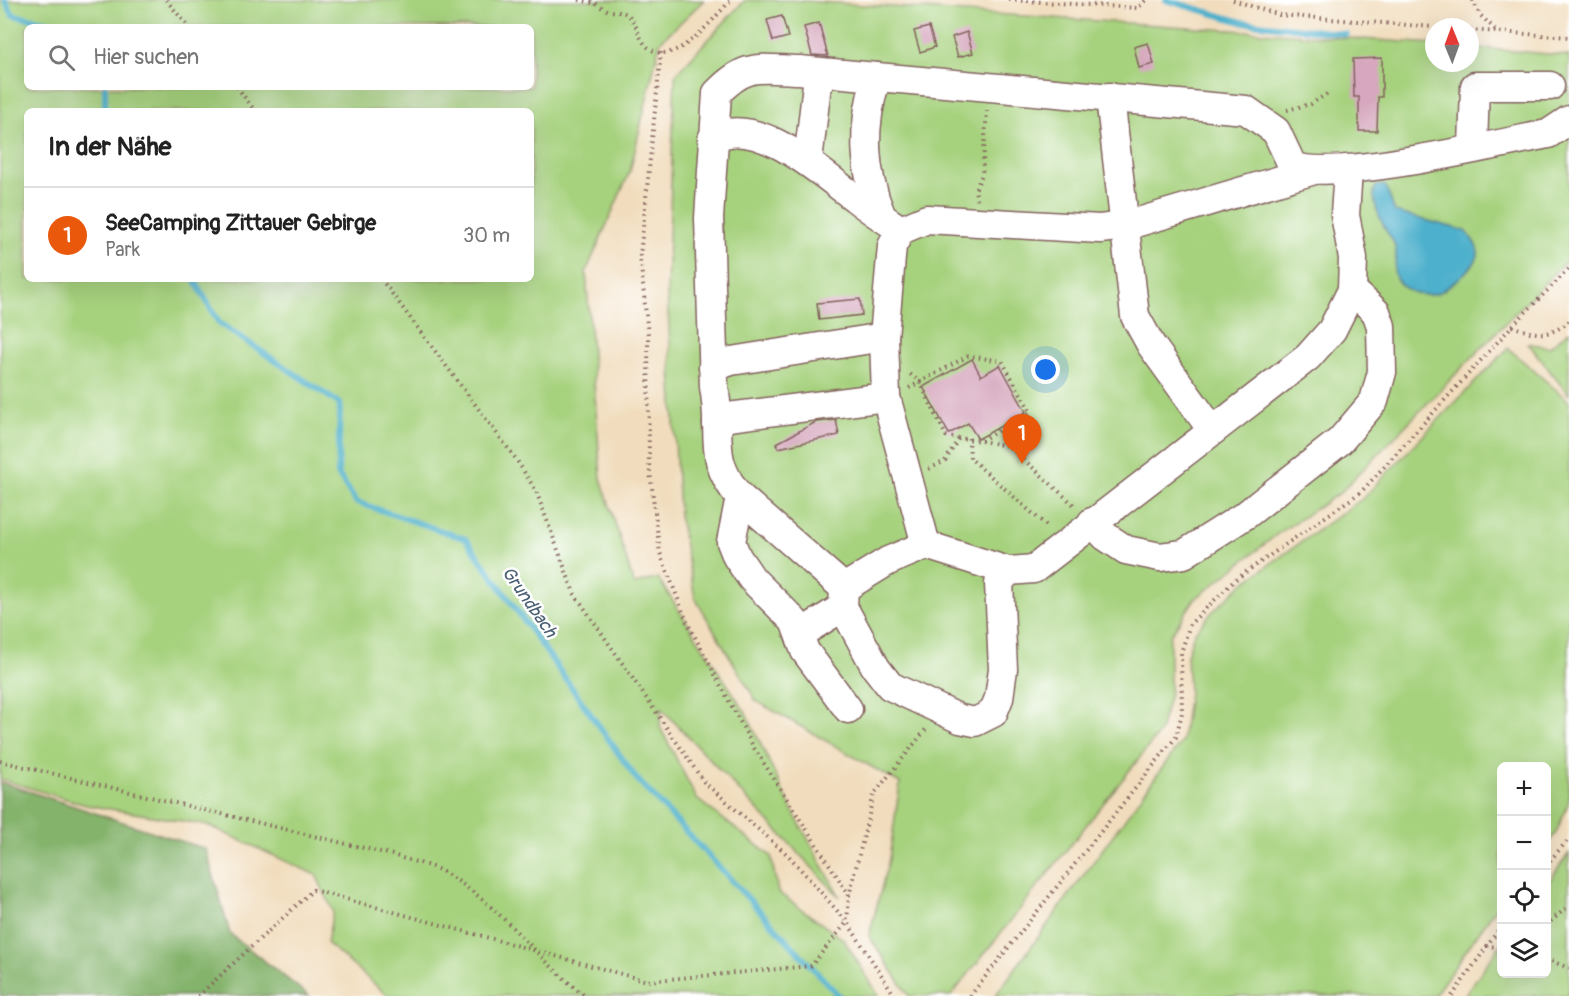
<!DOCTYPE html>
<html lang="de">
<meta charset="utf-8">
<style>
body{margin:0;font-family:Pangolin,sans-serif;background:#f6f6f6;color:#222}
.controls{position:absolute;right:18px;bottom:18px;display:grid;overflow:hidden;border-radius:9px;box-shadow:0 6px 24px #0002}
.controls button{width:54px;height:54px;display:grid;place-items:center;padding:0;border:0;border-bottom:2px solid #e0e0e0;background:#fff;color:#222;font:30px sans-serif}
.compass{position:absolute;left:1425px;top:18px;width:54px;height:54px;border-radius:50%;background:#fff;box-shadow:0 6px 24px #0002;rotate:359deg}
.you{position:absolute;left:1046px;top:370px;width:21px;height:21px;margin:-15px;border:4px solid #fff;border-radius:50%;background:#1a73e8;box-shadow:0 0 0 9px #1a73e833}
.badge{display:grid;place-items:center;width:39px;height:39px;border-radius:50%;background:#ea580c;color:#fff;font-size:20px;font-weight:700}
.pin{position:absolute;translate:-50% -50px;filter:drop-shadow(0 2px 3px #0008)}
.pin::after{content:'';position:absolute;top:32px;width:21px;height:18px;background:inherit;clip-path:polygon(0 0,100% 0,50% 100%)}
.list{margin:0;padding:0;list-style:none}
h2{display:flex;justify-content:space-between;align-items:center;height:78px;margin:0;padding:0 24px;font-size:26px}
h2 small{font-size:20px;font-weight:400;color:#767676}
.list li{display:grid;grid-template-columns:39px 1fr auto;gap:18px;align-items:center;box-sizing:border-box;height:96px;padding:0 24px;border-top:2px solid #e0e0e0}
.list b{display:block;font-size:22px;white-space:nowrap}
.list p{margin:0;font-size:20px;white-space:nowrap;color:#767676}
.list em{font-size:20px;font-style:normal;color:#767676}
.icon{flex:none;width:33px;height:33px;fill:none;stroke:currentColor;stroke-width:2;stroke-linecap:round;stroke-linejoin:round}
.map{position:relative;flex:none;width:1569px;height:996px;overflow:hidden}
.search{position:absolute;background:#fff;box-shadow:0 6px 24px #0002;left:24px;top:24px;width:510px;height:66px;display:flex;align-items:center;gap:15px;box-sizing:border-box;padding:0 21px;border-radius:9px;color:#767676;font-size:22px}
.panel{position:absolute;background:#fff;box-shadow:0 6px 24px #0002;left:24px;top:108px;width:510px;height:174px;border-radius:9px}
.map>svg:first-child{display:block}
.green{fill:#a6d17d;stroke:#787854;stroke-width:1.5;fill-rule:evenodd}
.forest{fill:#84b36c;stroke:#67694c;stroke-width:1.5}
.water{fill:#4db0cc;stroke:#4c687c;stroke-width:1.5}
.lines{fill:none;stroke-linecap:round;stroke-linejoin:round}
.stream{stroke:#4db0cc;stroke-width:6}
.building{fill:#d6a7be}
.minor-casing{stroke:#84625e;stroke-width:31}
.path{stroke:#84625e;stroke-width:4;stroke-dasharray:1.5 4.5;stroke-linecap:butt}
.minor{stroke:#fff;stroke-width:28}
.labels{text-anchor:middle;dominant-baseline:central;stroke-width:5;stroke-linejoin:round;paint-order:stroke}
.water-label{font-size:18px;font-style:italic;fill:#4b6073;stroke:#fff}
</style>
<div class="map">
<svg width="1569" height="996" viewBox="0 0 1569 996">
<rect width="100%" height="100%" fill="#fff"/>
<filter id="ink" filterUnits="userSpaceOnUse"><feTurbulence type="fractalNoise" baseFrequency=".0167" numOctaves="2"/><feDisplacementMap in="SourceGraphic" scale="12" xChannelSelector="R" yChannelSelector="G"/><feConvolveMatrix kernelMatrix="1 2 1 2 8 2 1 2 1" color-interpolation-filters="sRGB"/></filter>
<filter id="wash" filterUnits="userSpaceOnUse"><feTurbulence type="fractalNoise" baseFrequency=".008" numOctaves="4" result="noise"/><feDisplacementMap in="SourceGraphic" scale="24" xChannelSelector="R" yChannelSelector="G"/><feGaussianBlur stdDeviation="1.35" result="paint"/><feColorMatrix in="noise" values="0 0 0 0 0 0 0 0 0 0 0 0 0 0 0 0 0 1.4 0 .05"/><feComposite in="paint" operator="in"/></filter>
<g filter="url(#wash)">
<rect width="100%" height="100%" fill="#f1ddbd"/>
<g class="green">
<path d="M0,0H704L660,42L630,171L586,272L601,478L634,584L658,578L746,713L792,810L840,897L661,708L660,727L697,799L771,856L778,892L844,940L879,996H388L327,943L333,911L316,875L207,825L86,805L0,779ZM27,27H531V87H27ZM27,111H531V279H27Z"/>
<polygon points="745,0 792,0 1434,44 1434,63 1470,63 1470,47 1569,56 1569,258 1340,493 1280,532 1194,600 1170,636 1170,693 1160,732 951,996 909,996 869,936 889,859 900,783 756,701 695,598 679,515 667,292 675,75"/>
<polygon points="1569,331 1569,395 1528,343 1549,347"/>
<polygon points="1508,348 1569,401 1569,801 1556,833 1547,844 1546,766 1502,766 1501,901 1434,996 995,996 1182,741 1189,693 1187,655 1194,633 1210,614 1242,584 1362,499"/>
<polygon points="1569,853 1569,996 1464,996 1501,944 1502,974 1546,974 1547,884"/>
</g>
<polygon class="forest" points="0,782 206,849 230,934 309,996 0,996"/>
<path class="water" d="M1381,185L1386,186L1395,212L1466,231C1471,238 1479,246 1478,255C1476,266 1445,292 1434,294C1424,297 1411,293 1404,287C1383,272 1405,259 1391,238C1383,227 1369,199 1376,186Z"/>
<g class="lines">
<g class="stream">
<polyline points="5,0 13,15 74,27"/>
<polyline points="1166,0 1242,22 1346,34"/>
<polyline points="105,87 105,111"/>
<polyline points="194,279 219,323 340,404 338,474 356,502 466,539 636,778 839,996"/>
</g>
</g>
<g id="blocks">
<g class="building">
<polygon points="782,16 788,37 773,41 767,20"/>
<polygon points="819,23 828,56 812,55 804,27"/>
<polygon points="929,27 935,47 920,52 914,31"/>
<polygon points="967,32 973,53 958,57 952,37"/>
<polygon points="1148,43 1154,64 1139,68 1134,47"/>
<polygon points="1382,58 1382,97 1378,97 1377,131 1359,131 1359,97 1354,97 1353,59"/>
<polygon points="860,299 862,315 819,320 817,303"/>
<polygon points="972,359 981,376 1000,365 1026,412 978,439 968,423 949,434 923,387"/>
<polygon points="836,420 839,435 778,448 777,443 816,422"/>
</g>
</g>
</g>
<g filter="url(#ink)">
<use href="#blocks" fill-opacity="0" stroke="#84625e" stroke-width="1.5"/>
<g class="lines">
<defs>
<g id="minor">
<path d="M877,77C861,125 862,170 882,217"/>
<polyline points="1110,97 1135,316 1151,345 1212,430"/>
<path d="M712,139C756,112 822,174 855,198C870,210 886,220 901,230"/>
<polyline points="1473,148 1475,86 1550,86"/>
<polyline points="808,161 817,84 828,73"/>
<polyline points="713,367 731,361 884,337"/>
<polyline points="717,424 728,417 886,397"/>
<polyline points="740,497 731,542 737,557 752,579 794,621 805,651 848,709"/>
<polyline points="1092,522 1105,536 1126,550 1160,557 1184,554 1247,514 1340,441 1374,401 1382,372 1381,326 1376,312 1352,290"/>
<polyline points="926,545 886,397 884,337 892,246 901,230 927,219 1100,229 1125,226 1311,171"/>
<polyline points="1008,571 999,583 1003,669 999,698 993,713 975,722 960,719 890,686 876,668 843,607 844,588 888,561 926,545 1008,571 1034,569 1308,357 1332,330 1352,290 1353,258 1345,215 1348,170"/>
<path d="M844,588L740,497C706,458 723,433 714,387L709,218L717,93C747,62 759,69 799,70L1246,110L1276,131L1292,165C1326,184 1501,143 1548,134L1569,120"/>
<polyline points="800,634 843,607"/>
</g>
</defs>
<use href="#minor" class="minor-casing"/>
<g class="path">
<polyline points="166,0 189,27"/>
<polyline points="579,0 593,3"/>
<path d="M591,0C597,4 604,10 611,11C618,12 623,11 629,16C638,24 638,40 649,48C676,69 714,17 731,0"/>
<polyline points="1009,0 1138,8 1146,0"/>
<polyline points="1233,0 1279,15 1434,27"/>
<polyline points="1473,0 1480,15 1498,32"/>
<polyline points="1470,30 1569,37"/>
<polyline points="661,52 640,256 648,335 649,464 660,553 687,622 754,748 849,895"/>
<polyline points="237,87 255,111"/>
<polyline points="1287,110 1311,104 1328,93"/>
<polyline points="977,200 975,190 982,175 987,111"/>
<polyline points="381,279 516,459 536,491 574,593 704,782 789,856 847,922 895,996"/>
<path d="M1512,326C1535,335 1550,338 1569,321"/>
<polyline points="909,388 968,356 1002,361 1031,412 980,441 946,436 920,382 910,374"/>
<polyline points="969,438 970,458 1049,528"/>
<polyline points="981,441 1009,446 1075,506"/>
<polyline points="929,469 945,461 960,436"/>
<path d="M0,761L393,855C409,861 430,864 445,873C500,905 536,958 585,996"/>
<polyline points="1546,865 1569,839"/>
<polyline points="1546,925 1569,906"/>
<polyline points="1486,946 1502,947"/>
<polyline points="1546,959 1569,968"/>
<polyline points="198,996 313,890 647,981 811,966 847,922 849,896 874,794 927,728"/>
<polyline points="970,996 1176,737 1182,713 1181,653 1190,624 1236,579 1361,492 1512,326 1569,269"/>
<polyline points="1452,996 1502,925"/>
</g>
<use href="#minor" class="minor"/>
</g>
</g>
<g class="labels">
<g class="water-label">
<text transform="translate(529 602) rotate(55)">Grundbach</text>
</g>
</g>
</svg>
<div class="controls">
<button>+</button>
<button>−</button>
<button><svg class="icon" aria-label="locate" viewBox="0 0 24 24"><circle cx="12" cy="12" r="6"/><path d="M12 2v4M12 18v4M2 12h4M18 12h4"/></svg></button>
<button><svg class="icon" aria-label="layers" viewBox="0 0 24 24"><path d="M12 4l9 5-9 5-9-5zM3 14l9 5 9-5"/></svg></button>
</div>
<svg class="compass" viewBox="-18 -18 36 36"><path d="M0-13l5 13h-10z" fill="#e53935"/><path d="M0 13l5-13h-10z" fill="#767676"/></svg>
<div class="you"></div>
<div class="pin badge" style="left:1022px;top:464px">1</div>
<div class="search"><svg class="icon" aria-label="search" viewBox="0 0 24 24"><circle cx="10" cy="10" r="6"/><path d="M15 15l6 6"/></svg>Hier suchen</div>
<section class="panel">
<h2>In der Nähe<small></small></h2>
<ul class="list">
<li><span class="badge">1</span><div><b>SeeCamping Zittauer Gebirge</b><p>Park</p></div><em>30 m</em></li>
</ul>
</section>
</div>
